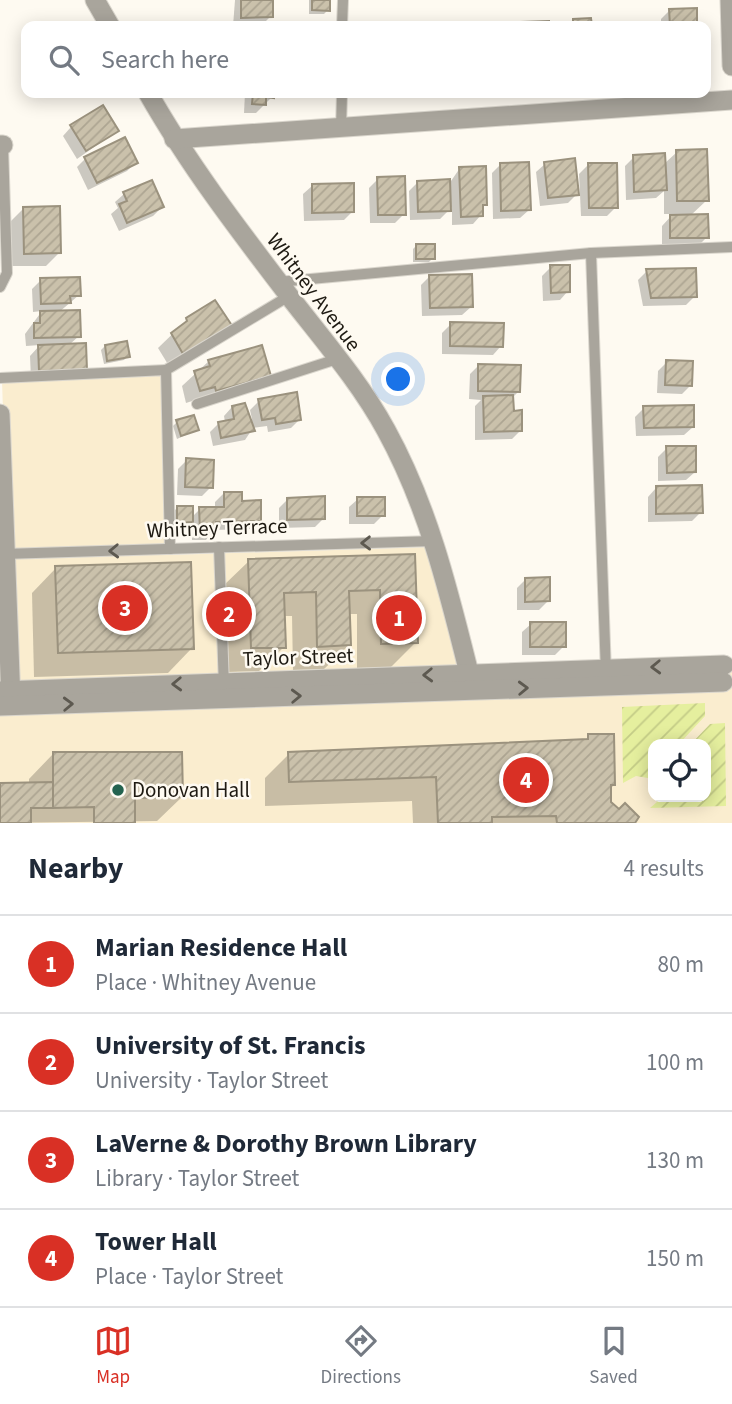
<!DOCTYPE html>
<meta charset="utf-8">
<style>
body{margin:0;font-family:"Source Sans 3",sans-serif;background:#f2f2f3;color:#1f2937}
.controls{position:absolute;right:21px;bottom:21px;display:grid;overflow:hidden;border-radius:14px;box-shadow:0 4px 18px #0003}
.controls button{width:63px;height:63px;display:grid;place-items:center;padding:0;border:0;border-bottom:2px solid #e0e1e3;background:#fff;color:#1f2937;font:35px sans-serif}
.you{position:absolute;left:399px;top:380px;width:24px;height:24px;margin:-18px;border:5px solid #fff;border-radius:50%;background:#1a73e8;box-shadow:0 0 0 10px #1a73e833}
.badge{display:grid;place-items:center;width:46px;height:46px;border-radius:50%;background:#d93025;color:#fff;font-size:23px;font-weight:700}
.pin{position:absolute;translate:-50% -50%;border:4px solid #fff;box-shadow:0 2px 7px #0006}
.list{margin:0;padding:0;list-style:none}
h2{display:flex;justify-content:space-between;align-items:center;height:91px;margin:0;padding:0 28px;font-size:30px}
h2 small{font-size:23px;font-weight:400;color:#747a83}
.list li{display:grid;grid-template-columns:46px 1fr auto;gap:21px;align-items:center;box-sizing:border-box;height:98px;padding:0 28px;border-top:2px solid #e0e1e3}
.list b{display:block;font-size:26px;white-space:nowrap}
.list p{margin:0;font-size:23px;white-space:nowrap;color:#747a83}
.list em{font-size:23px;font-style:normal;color:#747a83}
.icon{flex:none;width:38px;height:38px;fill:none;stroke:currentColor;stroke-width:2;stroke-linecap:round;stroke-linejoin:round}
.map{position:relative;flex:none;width:732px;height:823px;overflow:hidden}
.search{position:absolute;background:#fff;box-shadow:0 4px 18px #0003;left:21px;right:21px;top:21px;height:77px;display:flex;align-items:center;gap:18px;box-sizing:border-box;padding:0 24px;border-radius:14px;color:#747a83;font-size:26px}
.sheet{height:483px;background:#fff}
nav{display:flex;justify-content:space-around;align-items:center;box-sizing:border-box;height:98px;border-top:2px solid #e0e1e3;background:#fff;font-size:19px;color:#747a83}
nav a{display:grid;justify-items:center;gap:4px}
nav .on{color:#d93025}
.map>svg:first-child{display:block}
.built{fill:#faedcf;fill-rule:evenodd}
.garden{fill:url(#garden-furrows)}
.shadow{fill:#0003}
.building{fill:url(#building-hatch);stroke:#9b927e;stroke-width:2}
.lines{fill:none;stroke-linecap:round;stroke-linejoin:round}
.service-casing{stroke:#dad6cd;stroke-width:12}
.minor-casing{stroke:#dad6cd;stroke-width:21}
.service{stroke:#a9a59c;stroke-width:10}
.minor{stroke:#a9a59c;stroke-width:19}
.oneway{stroke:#5d5950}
.poi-dot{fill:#24634f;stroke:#fefaf1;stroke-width:2.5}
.labels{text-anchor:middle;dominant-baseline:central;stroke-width:5;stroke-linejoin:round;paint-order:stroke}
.street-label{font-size:21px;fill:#1e1a12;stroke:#fefaf1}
.poi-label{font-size:21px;fill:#1e1a12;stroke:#fefaf1;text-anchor:start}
</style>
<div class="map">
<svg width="732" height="823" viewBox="0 0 732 823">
<defs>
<pattern id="garden-furrows" width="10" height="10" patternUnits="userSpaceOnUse" patternTransform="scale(1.75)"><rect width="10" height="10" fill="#e5ef9e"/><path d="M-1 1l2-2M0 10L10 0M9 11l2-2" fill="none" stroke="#c4cc87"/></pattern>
<pattern id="building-hatch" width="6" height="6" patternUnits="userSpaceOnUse" patternTransform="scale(1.75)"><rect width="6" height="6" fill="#cac1ab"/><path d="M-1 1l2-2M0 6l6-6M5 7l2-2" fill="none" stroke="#ada592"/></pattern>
</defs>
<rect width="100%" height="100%" fill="#fefaf1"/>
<path class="built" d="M165,373L170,555L431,547L466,681L732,672V823H0V709L13,708L2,381ZM653,744H706V797H653Z"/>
<g class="garden">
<polygon points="705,703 705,716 679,744 653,744 653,772 648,778 636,776 623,783 622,707"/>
<polygon points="725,723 726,806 650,808 657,802 657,797 706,797 706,744 691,744 710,724"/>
</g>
<g class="shadow">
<polygon points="235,0 271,0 271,16 262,25 233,26"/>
<polygon points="309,0 328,0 328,10 324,14 309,14"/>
<polygon points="670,10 695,10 696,26 661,26 661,19"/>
<polygon points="629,24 651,24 651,26 626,26"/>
<polygon points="245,93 272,93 272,97 256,113 244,113"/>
<polygon points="71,127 117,131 77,159 63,136"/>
<polygon points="677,152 707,200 690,216 707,237 698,246 662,246 662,226 673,214 664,214 664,191 656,198 626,200 625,166 634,157 664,164"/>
<polygon points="85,159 136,162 127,171 88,190 77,167"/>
<polygon points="545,164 577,194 568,203 540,206 536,172"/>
<polygon points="500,165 529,210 520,218 493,219 492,173"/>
<polygon points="588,165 616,207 607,216 581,216 579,174"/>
<polygon points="460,168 485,204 481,208 481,215 473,224 452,225 452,207 440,219 410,220 409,191 418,182 451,181"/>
<polygon points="378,179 404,214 395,223 370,223 369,188"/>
<polygon points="312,186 353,211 344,220 304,221 303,194"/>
<polygon points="124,194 162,207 153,216 119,231 111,214 118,208 115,202"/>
<polygon points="24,208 59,253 46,266 11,266 10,222"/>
<polygon points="417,245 433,258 429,262 413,262 413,249"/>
<polygon points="551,267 568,291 560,300 543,301 542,276"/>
<polygon points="647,271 695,296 686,305 643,306 638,280"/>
<polygon points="430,276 471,307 462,315 422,316 421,285"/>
<polygon points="41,280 79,295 58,313 79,336 31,379 30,356 40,345 26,346 25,334 42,311 33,312 32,289"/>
<polygon points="187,320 232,330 169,366 158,348"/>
<polygon points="451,324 501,346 493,355 442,354 442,333"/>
<polygon points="105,346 128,356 124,360 104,364 101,350"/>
<polygon points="209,361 269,376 186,403 182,386"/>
<polygon points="667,362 691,385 682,394 657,393 658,371"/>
<polygon points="479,365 518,392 512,398 512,413 521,430 512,439 475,440 475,406 481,400 469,399 470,374"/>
<polygon points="259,401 300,419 291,428 268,432 267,426 253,428 245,440 213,446 210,432 219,423 225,422 224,416 232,407 247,420 252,419 250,410"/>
<polygon points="644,408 693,427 684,435 636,436 635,417"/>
<polygon points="177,422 197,430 177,439 173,426"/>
<polygon points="667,448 695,472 686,480 658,481 658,457"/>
<polygon points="187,460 211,487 202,496 177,495 178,469"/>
<polygon points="656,488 701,512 692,521 648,522 648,497"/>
<polygon points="224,493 241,502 259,521 250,529 214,530 206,540 192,540 191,522 188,525 174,526 173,512 177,508 191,518 200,509 215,509 215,502"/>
<polygon points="288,499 324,518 315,527 279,528 279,508"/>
<polygon points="358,499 383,515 374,524 349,524 349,507"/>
<polygon points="413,555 416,642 391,667 357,668 357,614 348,614 349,645 324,669 293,670 292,616 283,616 284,647 259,671 227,672 224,585 249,561"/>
<polygon points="56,568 192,648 168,673 34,677 32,593"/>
<polygon points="525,580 548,601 539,610 517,610 517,588"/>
<polygon points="531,624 564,646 555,655 522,655 522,632"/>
<polygon points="589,736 614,785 610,789 609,803 633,823 413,823 412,801 265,806 265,778 289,754 584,741"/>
<polygon points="53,754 182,797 157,821 0,823 0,784 29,784 29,779"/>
</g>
<g class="building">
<polygon points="241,0 273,0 273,17 241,18"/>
<polygon points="312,0 330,0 330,11 312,10"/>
<polygon points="697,8 697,25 702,26 670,26 669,9"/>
<polygon points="591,18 592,26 573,26 573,19"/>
<polygon points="549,21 549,26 521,26 521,22"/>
<polygon points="253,93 274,93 274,98 266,97 266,105 252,104"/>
<polygon points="103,105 119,131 86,151 70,125"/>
<polygon points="125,137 138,163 97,183 84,157"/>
<polygon points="707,149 709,201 677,201 676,150"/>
<polygon points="665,153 667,190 634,192 633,155"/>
<polygon points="575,158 579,195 548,198 544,162"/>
<polygon points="529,162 531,210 501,211 500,163"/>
<polygon points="588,163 617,163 618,208 589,208"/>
<polygon points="486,166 487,205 483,205 483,216 461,217 459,167"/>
<polygon points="405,176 406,215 378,215 377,177"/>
<polygon points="450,179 451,211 418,212 417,181"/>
<polygon points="152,180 164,207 127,223 119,204 127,201 123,192"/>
<polygon points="354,183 354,212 312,213 312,184"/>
<polygon points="60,206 61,253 24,254 23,207"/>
<polygon points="708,214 709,238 670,238 670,215"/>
<rect x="416" y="244" width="19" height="15"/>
<polygon points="550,265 570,265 570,292 551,293"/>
<polygon points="696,268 697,297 651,298 646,269"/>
<polygon points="472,274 473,307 430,308 429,275"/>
<polygon points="80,277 81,296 70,296 71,303 41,304 40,278"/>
<polygon points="215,300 235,330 183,354 171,333 187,321 186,318"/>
<polygon points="80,310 81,337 34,338 34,323 40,323 40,311"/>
<polygon points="450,322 504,323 503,347 450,346"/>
<polygon points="127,341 130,357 107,361 105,345"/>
<polygon points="86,343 87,370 39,371 38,345"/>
<polygon points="262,345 271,376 216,391 215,387 200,391 194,371 210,366 208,360"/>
<polygon points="666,360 693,361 692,386 665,385"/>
<polygon points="478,364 521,365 520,392 478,391"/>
<polygon points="297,392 301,420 276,424 275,418 262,420 258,399"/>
<polygon points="513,395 514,411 522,410 522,431 484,432 483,396"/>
<polygon points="245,403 255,431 221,438 218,422 234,419 232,406"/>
<polygon points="694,405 694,427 644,428 643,406"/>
<polygon points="194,415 199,430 181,436 176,420"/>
<polygon points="666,446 696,446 696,472 667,473"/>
<polygon points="186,458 214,460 213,488 185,487"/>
<polygon points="702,485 703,513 656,514 656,486"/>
<polygon points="224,492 242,492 242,501 261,500 261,521 216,522 216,532 200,532 199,507 224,507"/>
<polygon points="325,496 325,519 287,520 287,498"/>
<rect x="357" y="497" width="28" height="19"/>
<polygon points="177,506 193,506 193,522 177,523"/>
<polygon points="415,554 418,643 381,644 380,590 349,591 351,645 317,647 316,592 284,593 286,648 251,648 248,559"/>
<polygon points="191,562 194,649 58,653 55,566"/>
<polygon points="550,577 550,601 525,602 525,578"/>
<rect x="530" y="622" width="36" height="25"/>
<polygon points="588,734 614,734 615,785 611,785 611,802 619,809 625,803 639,817 635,823 557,823 556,816 492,817 492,823 438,823 436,777 289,782 288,752 588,739"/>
<polygon points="53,752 182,752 183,797 135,798 135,823 94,823 94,807 53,808"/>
<polygon points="53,782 53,808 31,808 31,823 0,823 0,783"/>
</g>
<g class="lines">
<defs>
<g id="service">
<polyline points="342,26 343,0"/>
<polyline points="341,129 342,93"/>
<polyline points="591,253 606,673"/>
<polyline points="278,282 591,253 732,247"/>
<polyline points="0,287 7,273 3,145"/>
<polyline points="166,370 289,296"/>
<polyline points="0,378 166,370 170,549"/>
<polyline points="197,404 337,359"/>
<polyline points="219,547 224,687"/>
<polyline points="3,554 434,541"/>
</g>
<g id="minor">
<polyline points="95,0 110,26"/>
<polyline points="730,0 732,66"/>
<path d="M148,93C190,167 241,233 293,301C325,342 361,384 386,430C430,510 450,597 472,685"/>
<polyline points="174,139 732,100"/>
<polyline points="0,145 3,145"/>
<polyline points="0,414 11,701"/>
<polyline points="0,691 724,665"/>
<polyline points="0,706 723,682"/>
</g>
</defs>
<use href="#service" class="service-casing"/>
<use href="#minor" class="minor-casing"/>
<use href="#service" class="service"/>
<use href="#minor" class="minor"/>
</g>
<defs><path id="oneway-chevron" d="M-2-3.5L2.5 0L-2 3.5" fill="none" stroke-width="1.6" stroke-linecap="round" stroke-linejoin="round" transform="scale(1.75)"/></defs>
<g class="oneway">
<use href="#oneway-chevron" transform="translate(366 543) rotate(179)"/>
<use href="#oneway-chevron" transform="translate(114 551) rotate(178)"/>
<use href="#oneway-chevron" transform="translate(656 667) rotate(178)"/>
<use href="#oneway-chevron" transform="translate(428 675) rotate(178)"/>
<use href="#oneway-chevron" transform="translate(177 684) rotate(178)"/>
<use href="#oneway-chevron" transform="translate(523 688) rotate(-2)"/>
<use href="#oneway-chevron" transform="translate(296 696) rotate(-2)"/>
<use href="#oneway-chevron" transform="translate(68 704) rotate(-2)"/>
</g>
<circle class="poi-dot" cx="118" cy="790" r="7"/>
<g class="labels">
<g class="street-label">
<text transform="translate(314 292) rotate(53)">Whitney Avenue</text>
<text transform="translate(217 528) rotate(-2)">Whitney Terrace</text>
<text transform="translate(298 657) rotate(-2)">Taylor Street</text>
</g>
<g class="poi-label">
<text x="132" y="790">Donovan Hall</text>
</g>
</g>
</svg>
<div class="controls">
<button><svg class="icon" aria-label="locate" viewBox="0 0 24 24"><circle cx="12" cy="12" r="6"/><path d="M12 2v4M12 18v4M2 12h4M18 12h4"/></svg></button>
</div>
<div class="you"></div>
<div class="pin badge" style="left:399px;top:618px">1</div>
<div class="pin badge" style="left:229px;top:614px">2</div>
<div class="pin badge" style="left:125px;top:608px">3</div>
<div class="pin badge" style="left:526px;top:780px">4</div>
<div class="search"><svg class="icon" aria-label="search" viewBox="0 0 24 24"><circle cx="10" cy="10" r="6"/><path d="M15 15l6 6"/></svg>Search here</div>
</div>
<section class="sheet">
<h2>Nearby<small>4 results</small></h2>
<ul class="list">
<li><span class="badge">1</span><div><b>Marian Residence Hall</b><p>Place · Whitney Avenue</p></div><em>80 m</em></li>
<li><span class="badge">2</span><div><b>University of St. Francis</b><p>University · Taylor Street</p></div><em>100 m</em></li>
<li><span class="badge">3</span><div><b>LaVerne &amp; Dorothy Brown Library</b><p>Library · Taylor Street</p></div><em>130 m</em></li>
<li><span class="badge">4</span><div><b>Tower Hall</b><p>Place · Taylor Street</p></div><em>150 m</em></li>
</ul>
</section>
<nav>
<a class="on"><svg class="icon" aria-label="map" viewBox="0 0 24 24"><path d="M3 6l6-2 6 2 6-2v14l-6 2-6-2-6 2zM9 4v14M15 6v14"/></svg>Map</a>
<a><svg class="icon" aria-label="directions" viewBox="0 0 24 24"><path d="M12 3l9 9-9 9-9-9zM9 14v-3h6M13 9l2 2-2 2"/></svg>Directions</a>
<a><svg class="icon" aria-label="saved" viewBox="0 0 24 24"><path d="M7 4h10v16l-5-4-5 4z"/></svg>Saved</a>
</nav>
